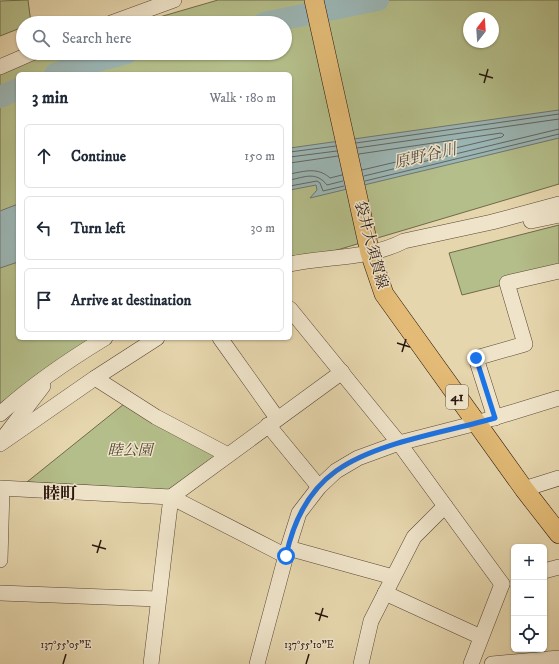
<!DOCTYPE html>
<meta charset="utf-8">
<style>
body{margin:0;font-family:"IM FELL DW Pica","Noto Serif JP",serif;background:#f2f2f3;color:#1f2937}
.controls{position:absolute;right:12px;bottom:12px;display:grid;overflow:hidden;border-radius:6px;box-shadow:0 1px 3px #0004}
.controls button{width:36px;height:36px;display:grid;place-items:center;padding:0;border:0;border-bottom:1px solid #e0e1e3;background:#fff;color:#1f2937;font:20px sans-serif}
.compass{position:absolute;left:463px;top:12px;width:36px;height:36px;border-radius:50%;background:#fff;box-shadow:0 1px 3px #0004;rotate:17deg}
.stop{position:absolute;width:12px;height:12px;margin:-9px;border:3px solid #1a73e8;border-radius:50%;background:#fff}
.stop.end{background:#1a73e8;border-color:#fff;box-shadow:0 1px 4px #0008}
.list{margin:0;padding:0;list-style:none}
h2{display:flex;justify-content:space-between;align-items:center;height:52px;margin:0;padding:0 16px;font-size:17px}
h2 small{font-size:13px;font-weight:400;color:#747a83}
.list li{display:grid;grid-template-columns:26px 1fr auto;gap:12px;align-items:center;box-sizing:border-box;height:64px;margin:0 8px 8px;padding:0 8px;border:1px solid #e0e1e3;border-radius:6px}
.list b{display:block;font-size:15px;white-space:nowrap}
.list em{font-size:13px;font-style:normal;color:#747a83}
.icon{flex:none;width:22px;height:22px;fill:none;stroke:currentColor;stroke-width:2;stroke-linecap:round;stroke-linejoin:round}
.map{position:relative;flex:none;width:559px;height:664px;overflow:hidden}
.search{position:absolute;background:#fff;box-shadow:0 1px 3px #0004;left:16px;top:16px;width:276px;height:44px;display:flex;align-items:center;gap:10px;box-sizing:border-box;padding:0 14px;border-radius:22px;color:#747a83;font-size:15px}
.panel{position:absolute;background:#fff;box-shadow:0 1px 3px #0004;left:16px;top:72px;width:276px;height:268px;border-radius:6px}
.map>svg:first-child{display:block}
.green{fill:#b4be8a;stroke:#6f6a4c;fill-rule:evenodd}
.water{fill:#9bb6b5;stroke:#6e7672}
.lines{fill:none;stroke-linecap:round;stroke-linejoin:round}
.shore{stroke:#626662;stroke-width:1}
.river{stroke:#9bb6b5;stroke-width:22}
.minor-casing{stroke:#594636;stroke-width:16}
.major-casing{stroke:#2a160e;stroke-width:20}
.minor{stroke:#efe4ca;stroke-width:15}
.major{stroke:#e3bb76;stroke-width:19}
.route{stroke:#1a73e8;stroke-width:5}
.ticks{fill:none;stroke:#2a160e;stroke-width:1.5}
.labels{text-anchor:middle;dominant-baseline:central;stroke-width:3;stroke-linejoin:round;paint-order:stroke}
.shield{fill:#efe4ca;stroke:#655446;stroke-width:1}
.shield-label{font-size:14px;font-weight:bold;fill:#2a160e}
.street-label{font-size:15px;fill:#2a160e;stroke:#efe4ca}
.park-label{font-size:15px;font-style:italic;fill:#534833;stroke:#efe4ca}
.water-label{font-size:16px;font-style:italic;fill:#524e48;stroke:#efe4ca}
.quarter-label{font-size:17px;font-weight:bold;fill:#2a160e;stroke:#efe4ca}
.ticks-label{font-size:10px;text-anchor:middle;fill:#2a160e;stroke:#efe4ca;stroke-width:3;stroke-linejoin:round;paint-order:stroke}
</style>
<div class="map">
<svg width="559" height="664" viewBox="0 0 559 664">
<rect width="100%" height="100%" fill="#e6d6ad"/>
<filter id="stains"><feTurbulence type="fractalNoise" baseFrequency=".005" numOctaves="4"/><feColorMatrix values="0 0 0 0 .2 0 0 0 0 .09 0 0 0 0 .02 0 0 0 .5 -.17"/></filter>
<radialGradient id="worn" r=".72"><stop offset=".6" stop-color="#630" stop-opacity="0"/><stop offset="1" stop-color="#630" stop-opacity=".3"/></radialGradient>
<g class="green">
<polygon points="28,0 31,23 23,23 23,27 0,36 0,1"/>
<path d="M218,0H559V184L290,264V74H18V338H94L0,406V73L50,53H285V23H139ZM469,18H493V42H469Z"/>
<polygon points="559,225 559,271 462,295 449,253"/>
<polygon points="124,404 214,452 215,457 172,490 27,482"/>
</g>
<g class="water">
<polygon points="559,110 559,138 310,198 317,190 316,185 290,190 290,148"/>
<polygon points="18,204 18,262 0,268 0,211"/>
</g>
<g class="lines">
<g class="shore">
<polyline points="356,143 559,114"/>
<polyline points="357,148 559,119"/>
<polyline points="290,152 336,146"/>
<polyline points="359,154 501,133 504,135 502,137 362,170"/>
<polyline points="290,157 337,151"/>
<polyline points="290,163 338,156"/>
<path d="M290,174C305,171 318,167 330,178L342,175"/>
<polyline points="364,176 559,129"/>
<path d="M290,180C305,177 316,171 327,185L343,181"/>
<polyline points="365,181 559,134"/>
<polyline points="290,186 317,181 320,183 323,191 344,186"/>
</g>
<g class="river">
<polyline points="264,23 378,0"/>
<polyline points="55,74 73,67 127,53"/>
<polyline points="0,97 18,89"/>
</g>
<defs>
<g id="minor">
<polyline points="111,23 174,0"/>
<polyline points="0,67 32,53"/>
<polyline points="531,221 559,215"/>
<path d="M290,264C328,256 370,259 404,241L492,222L559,204"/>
<polyline points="290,309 399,443 502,584"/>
<polyline points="220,338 277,418"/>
<polyline points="95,378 156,417 228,455"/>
<path d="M0,414C33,384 67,361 105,338"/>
<polyline points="495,418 476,358 525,344 507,283 559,271"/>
<polyline points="268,425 319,487"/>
<polyline points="4,437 43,386"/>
<polyline points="0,444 95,378 157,338"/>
<polyline points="0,488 171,497 286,556"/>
<polyline points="524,489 559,478"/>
<polyline points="288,548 393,577"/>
<polyline points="0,560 2,489"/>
<polyline points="544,571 559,567"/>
<polyline points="0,593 158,599"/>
<polyline points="385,593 481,637"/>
<polyline points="151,664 171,497 342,372"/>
<polyline points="257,664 288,548 299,513 319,487 336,471 358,458 399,443 477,423 559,398"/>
<polyline points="361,664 371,621 414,537 445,506"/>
<polyline points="471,664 502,584"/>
<polyline points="492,664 559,658"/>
</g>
<polyline id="major" points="314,0 370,253 384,294 524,489 559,534"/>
</defs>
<use href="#minor" class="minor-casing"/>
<use href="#major" class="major-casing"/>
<use href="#minor" class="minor"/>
<use href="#major" class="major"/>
</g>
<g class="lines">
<path class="route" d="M286,556C293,523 308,491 336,471C376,442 447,432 495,418L476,358"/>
</g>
<path class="ticks" d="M479,74L493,78M484,83L488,69M397,343L410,347M402,352L406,339M92,545L106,549M97,553L101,540M315,613L328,617M319,621L323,608M63,664L66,654M306,664L309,654"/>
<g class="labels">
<rect class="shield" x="446" y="385" width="22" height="24" rx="3"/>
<g class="shield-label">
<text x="457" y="397">41</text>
</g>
<g class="street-label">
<text transform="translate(371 245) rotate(75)">袋井大須賀線</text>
</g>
<g class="park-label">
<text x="130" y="450">睦公園</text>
</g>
<g class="water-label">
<text transform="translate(425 156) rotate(-13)">原野谷川</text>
</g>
<g class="quarter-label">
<text x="60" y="494">睦町</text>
</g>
</g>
<g class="ticks-label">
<text x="66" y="648">137°55'05"E</text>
<text x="309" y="648">137°55'10"E</text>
</g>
<rect width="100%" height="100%" filter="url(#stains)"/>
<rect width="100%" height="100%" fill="url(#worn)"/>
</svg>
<div class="controls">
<button>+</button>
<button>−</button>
<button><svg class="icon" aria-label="locate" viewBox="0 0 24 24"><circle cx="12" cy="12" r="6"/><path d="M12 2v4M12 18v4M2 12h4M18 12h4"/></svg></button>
</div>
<svg class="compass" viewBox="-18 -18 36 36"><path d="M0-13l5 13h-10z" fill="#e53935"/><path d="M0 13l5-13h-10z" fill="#747a83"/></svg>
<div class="stop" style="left:286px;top:556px"></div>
<div class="stop end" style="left:476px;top:358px"></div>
<div class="search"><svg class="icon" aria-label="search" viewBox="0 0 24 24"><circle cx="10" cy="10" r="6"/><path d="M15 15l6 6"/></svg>Search here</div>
<section class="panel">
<h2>3 min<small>Walk · 180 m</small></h2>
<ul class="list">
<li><svg class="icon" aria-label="ahead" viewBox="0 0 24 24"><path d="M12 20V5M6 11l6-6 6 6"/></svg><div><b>Continue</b></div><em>150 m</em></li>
<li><svg class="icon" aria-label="left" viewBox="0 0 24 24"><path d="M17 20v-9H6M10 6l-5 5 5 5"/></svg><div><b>Turn left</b></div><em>30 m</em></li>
<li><svg class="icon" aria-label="arrive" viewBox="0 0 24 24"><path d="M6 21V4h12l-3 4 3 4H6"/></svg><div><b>Arrive at destination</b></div></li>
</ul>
</section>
</div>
